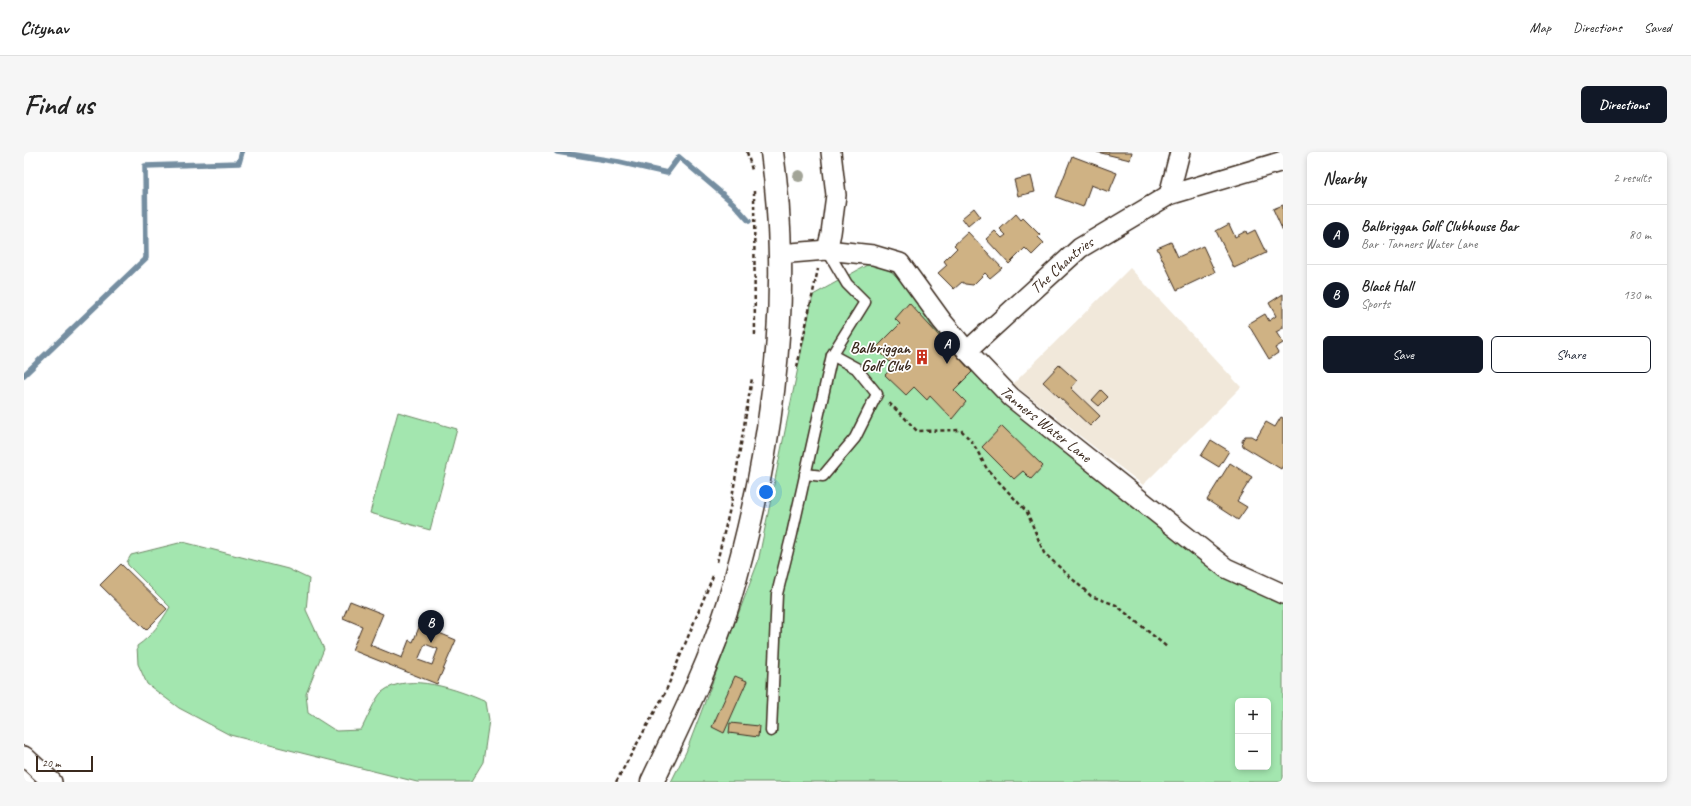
<!DOCTYPE html>
<meta charset="utf-8">
<style>
body{margin:0;font-family:Caveat,sans-serif;background:#f6f6f6;color:#222}
.controls{position:absolute;right:12px;bottom:12px;display:grid;overflow:hidden;border-radius:6px;box-shadow:0 2px 6px #0003}
.controls button{width:36px;height:36px;display:grid;place-items:center;padding:0;border:0;border-bottom:1px solid #e0e0e0;background:#fff;color:#222;font:20px sans-serif}
.scale{position:absolute;left:12px;bottom:10px;width:57px;box-sizing:border-box;padding-left:4px;border:2px solid #3b2a1e;border-top:0;font-size:11px;line-height:14px;white-space:nowrap;color:#3b2a1e;-webkit-text-stroke:3px #fff;paint-order:stroke}
.you{position:absolute;left:742px;top:340px;width:14px;height:14px;margin:-10px;border:3px solid #fff;border-radius:50%;background:#1a73e8;box-shadow:0 0 0 6px #1a73e833}
.badge{display:grid;place-items:center;width:26px;height:26px;border-radius:50%;background:#111827;color:#fff;font-size:13px;font-weight:700}
.pin{position:absolute;translate:-50% -33px;filter:drop-shadow(0 1px 2px #0008)}
.pin::after{content:'';position:absolute;top:21px;width:14px;height:12px;background:inherit;clip-path:polygon(0 0,100% 0,50% 100%)}
.list{margin:0;padding:0;list-style:none}
h2{display:flex;justify-content:space-between;align-items:center;height:52px;margin:0;padding:0 16px;font-size:17px}
h2 small{font-size:13px;font-weight:400;color:#767676}
.list li{display:grid;grid-template-columns:26px 1fr auto;gap:12px;align-items:center;box-sizing:border-box;height:60px;padding:0 16px;border-top:1px solid #e0e0e0}
.list b{display:block;font-size:15px;white-space:nowrap}
.list p{margin:0;font-size:13px;white-space:nowrap;color:#767676}
.list em{font-size:13px;font-style:normal;color:#767676}
.actions{display:flex;gap:8px;padding:12px 16px}
.actions a{flex:1;padding:9px 0;border:1px solid #111827;border-radius:6px;text-align:center;font-size:14px;color:#111827}
.actions .main{background:#111827;color:#fff}
.map{position:relative;flex:none;width:1259px;height:630px;overflow:hidden;border-radius:6px}
header{display:flex;align-items:center;gap:24px;box-sizing:border-box;height:56px;padding:0 20px;background:#fff;border-bottom:1px solid #e0e0e0}
header strong{font-size:19px}
nav{display:flex;gap:22px;margin-inline-start:auto;font-size:14px}
.intro{display:flex;align-items:center;justify-content:space-between;box-sizing:border-box;height:96px;padding:0 24px}
h1{margin:0;font-size:28px}
.button{padding:10px 18px;border-radius:6px;background:#111827;color:#fff;font-size:14px;font-weight:700}
main{display:flex;gap:24px;padding:0 24px}
aside{flex:1;background:#fff;border-radius:6px;box-shadow:0 2px 6px #0003}
.map>svg:first-child{display:block}
.built{fill:#f1e8da}
.green{fill:#a3e6af;stroke:#6f8866;fill-rule:evenodd}
.lines{fill:none;stroke-linecap:round;stroke-linejoin:round}
.stream{stroke:#758ea1;stroke-width:5.5}
.building{fill:#cfb284;stroke:#3b2a1e;fill-rule:evenodd}
.service-casing{stroke:#3b2a1e;stroke-width:13}
.minor-casing{stroke:#3b2a1e;stroke-width:22}
.secondary-casing{stroke:#3b2a1e;stroke-width:25}
.path{stroke:#3b2a1e;stroke-width:2.5;stroke-dasharray:4 3;stroke-linecap:butt}
.service{stroke:#fff;stroke-width:10}
.minor{stroke:#fff;stroke-width:19}
.secondary{stroke:#fff;stroke-width:22}
.tree{fill:#a2a497}
.labels{text-anchor:middle;dominant-baseline:central;stroke-width:3.5;stroke-linejoin:round;paint-order:stroke}
.street-label{font-size:16px;fill:#3b2a1e;stroke:#fff}
.poi-label{font-size:16px;font-weight:bold;fill:#3b2a1e;stroke:#fff;text-anchor:end}
</style>
<header>
<strong>Citynav</strong>
<nav><a>Map</a><a>Directions</a><a>Saved</a></nav>
</header>
<div class="intro"><h1>Find us</h1><a class="button">Directions</a></div>
<main>
<div class="map">
<svg width="1259" height="630" viewBox="0 0 1259 630">
<rect width="100%" height="100%" fill="#fff"/>
<filter id="ink" filterUnits="userSpaceOnUse"><feTurbulence type="fractalNoise" baseFrequency=".025" numOctaves="2"/><feDisplacementMap in="SourceGraphic" scale="8" xChannelSelector="R" yChannelSelector="G"/><feConvolveMatrix kernelMatrix="1 2 1 2 8 2 1 2 1" color-interpolation-filters="sRGB"/></filter>
<g filter="url(#ink)">
<polygon class="built" points="1106,116 1217,235 1119,333 989,232"/>
<g class="green">
<path d="M859,112L884,135L908,175L984,246L1100,339L1259,442V630H647L662,600L734,410L789,143L843,113ZM1214,549H1244V615H1214Z"/>
<polygon points="374,260 433,277 406,378 346,361"/>
<path d="M159,390L264,417L285,427L282,458L300,497L282,541L284,561L312,579L337,578C342,569 351,546 358,540C384,519 435,538 462,550L465,568L459,610L447,630H393L206,583L155,556L123,532L114,512L113,494C128,484 137,470 146,455L104,413L103,410L107,403Z"/>
</g>
<g class="lines">
<g class="stream">
<polyline points="533,0 595,10 643,21 655,5 709,51 725,69"/>
<polyline points="0,223 122,106 121,14 215,11 218,0"/>
</g>
</g>
<g class="building">
<polygon points="1073,0 1108,0 1106,8"/>
<polygon points="1048,4 1093,21 1085,40 1067,33 1059,55 1032,45"/>
<polygon points="1007,24 1011,40 994,44 990,28"/>
<polygon points="1259,53 1259,79 1249,57"/>
<polygon points="950,56 956,64 944,74 938,66"/>
<polygon points="992,62 997,68 999,66 1016,83 1014,85 1020,91 1008,103 1001,96 985,112 962,87 971,79 978,86 982,83 976,77"/>
<polygon points="1205,72 1211,85 1222,79 1223,82 1231,78 1242,101 1210,116 1192,79"/>
<polygon points="944,80 978,116 966,126 961,121 949,133 941,132 938,130 930,137 914,121 923,113 920,109 933,96 930,93"/>
<polygon points="1147,90 1154,105 1179,94 1191,120 1153,138 1133,96"/>
<polygon points="1259,142 1259,176 1252,180 1259,191 1251,196 1254,201 1245,207 1224,172 1241,162 1245,169 1252,164 1245,151"/>
<polygon points="885,151 948,220 930,238 942,250 928,267 906,244 903,248 890,235 882,243 861,223 870,214 852,196 876,172 871,167"/>
<polygon points="1035,213 1053,229 1047,236 1076,264 1066,274 1019,230"/>
<polygon points="1077,238 1084,245 1075,254 1068,248"/>
<polygon points="1257,265 1259,266 1259,313 1257,317 1219,294 1218,289 1221,284 1227,284 1232,287 1242,270 1251,275"/>
<polygon points="978,274 1019,314 1007,327 999,319 990,327 958,295"/>
<polygon points="1187,288 1205,299 1195,315 1177,304"/>
<polygon points="1206,311 1228,325 1213,349 1223,355 1214,368 1183,348"/>
<polygon points="97,412 143,457 122,478 76,433"/>
<path d="M326,449L359,462L346,493L378,506L385,488L389,490L396,473L432,488L413,532L328,498L338,474L319,466ZM401,492L414,497L408,513L394,508Z"/>
<polygon points="711,524 723,529 700,581 688,575"/>
<polygon points="706,571 735,574 734,585 705,581"/>
</g>
<g class="lines">
<defs>
<g id="service">
<polyline points="781,322 799,324 831,286 853,242 832,216 808,203"/>
<polyline points="747,579 753,442 768,382 808,203 841,150 823,132 803,98"/>
</g>
<g id="minor">
<polyline points="1145,43 1156,0"/>
<polyline points="803,98 807,81 812,43 807,0"/>
<path id="s1" d="M755,102L803,98L849,103L876,111L918,169L943,199L987,245L1202,416L1259,442"/>
<path id="s2" d="M943,199L1056,96L1145,43L1259,9"/>
<polyline points="0,604 28,630"/>
</g>
<path id="secondary" d="M628,630C655,573 685,513 704,453C747,308 769,151 748,0"/>
</defs>
<use href="#service" class="service-casing"/>
<use href="#minor" class="minor-casing"/>
<use href="#secondary" class="secondary-casing"/>
<g class="path">
<polyline points="723,0 728,18"/>
<polyline points="730,39 731,186"/>
<polyline points="773,215 794,117"/>
<polyline points="865,251 879,264 893,279 937,278 949,291 963,317 1003,360 1020,401 1067,444 1092,453 1143,495"/>
<polyline points="693,410 707,352 728,226"/>
<polyline points="592,630 641,541 689,424"/>
</g>
<use href="#service" class="service"/>
<use href="#minor" class="minor"/>
<use href="#secondary" class="secondary"/>
</g>
<circle class="tree" cx="775" cy="24" r="6"/>
</g>
<defs>
<symbol id="building-bare" viewBox="-9 -9 18 18"><path d="M-4-6H4V6H1V3H-1V6H-4ZM-2.5-4.3h1.7v1.8h-1.7ZM.8-4.3h1.7v1.8H.8ZM-2.5-1h1.7V.8h-1.7ZM.8-1h1.7V.8H.8Z" fill="#c8321e" stroke="#fff" stroke-width="2.5" paint-order="stroke"/></symbol>
</defs>
<g fill-rule="evenodd">
<use href="#building-bare" x="887" y="194" width="22" height="22"/>
</g>
<g class="labels">
<g class="street-label">
<text stroke="none"><textPath href="#s2" startOffset="128">The Chantries</textPath></text>
<text stroke="none"><textPath href="#s1" startOffset="341">Tanners Water Lane</textPath></text>
</g>
<g class="poi-label">
<text x="886" y="196">Balbriggan<tspan x="886" dy="18">Golf Club</tspan></text>
</g>
</g>
</svg>
<div class="controls">
<button>+</button>
<button>−</button>
</div>
<div class="scale">20 m</div>
<div class="you"></div>
<div class="pin badge" style="left:923px;top:212px">A</div>
<div class="pin badge" style="left:407px;top:491px">B</div>
</div>
<aside>
<h2>Nearby<small>2 results</small></h2>
<ul class="list">
<li><span class="badge">A</span><div><b>Balbriggan Golf Clubhouse Bar</b><p>Bar · Tanners Water Lane</p></div><em>80 m</em></li>
<li><span class="badge">B</span><div><b>Black Hall</b><p>Sports</p></div><em>130 m</em></li>
</ul>
<div class="actions"><a class="main">Save</a><a>Share</a></div>
</aside>
</main>
